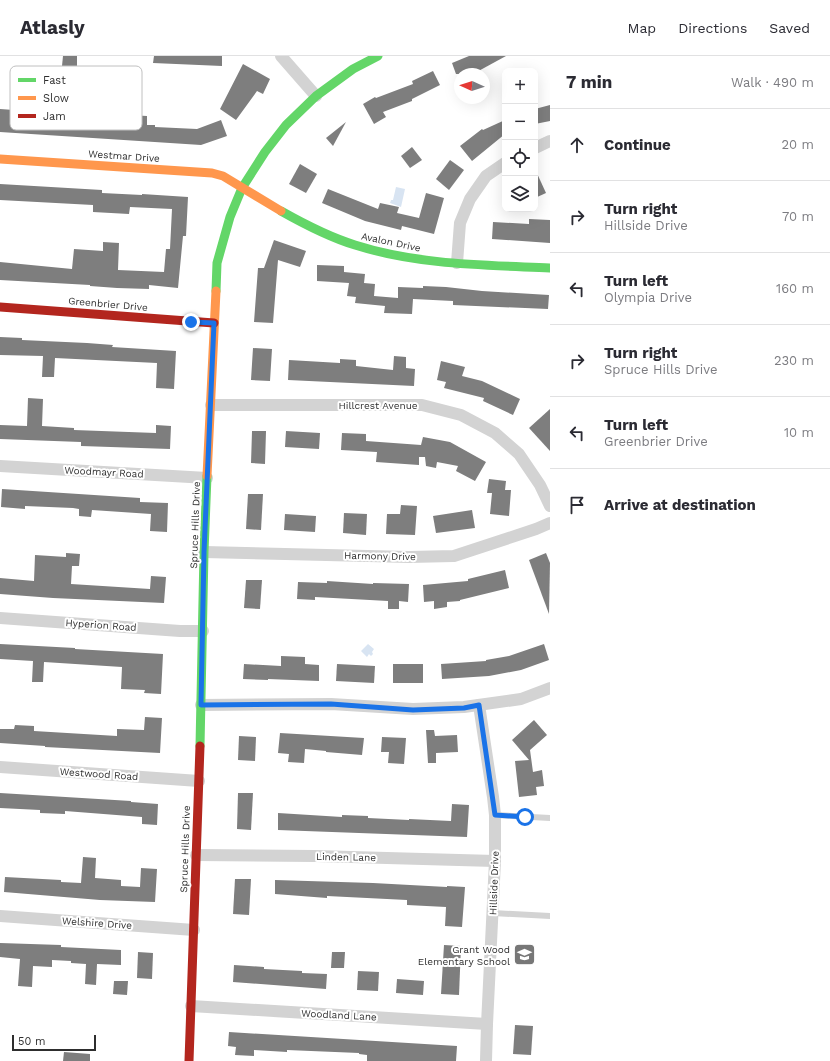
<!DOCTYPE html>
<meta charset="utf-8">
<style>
body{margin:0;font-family:"Work Sans",sans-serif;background:#f7f7f7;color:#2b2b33}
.controls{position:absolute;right:12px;top:12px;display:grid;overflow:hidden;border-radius:8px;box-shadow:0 4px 16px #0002}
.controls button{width:36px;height:36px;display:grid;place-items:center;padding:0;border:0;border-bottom:1px solid #e1e1e2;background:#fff;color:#2b2b33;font:20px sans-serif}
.compass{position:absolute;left:454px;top:12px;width:36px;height:36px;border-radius:50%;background:#fff;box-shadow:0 4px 16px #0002;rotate:273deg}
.scale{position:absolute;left:12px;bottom:10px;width:84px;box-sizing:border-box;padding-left:4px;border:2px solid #2e2e2e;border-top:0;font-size:11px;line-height:14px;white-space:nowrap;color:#2e2e2e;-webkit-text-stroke:3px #fff;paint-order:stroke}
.stop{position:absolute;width:12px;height:12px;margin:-9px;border:3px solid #1a73e8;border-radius:50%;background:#fff}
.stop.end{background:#1a73e8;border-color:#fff;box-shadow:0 1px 4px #0008}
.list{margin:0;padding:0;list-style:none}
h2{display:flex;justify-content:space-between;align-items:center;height:52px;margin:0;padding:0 16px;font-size:17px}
h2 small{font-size:13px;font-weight:400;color:#7c7c81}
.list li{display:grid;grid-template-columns:26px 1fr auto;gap:12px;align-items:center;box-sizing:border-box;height:72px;padding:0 16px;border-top:1px solid #e1e1e2}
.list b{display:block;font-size:15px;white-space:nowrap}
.list p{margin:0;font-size:13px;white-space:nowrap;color:#7c7c81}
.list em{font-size:13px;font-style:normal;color:#7c7c81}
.icon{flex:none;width:22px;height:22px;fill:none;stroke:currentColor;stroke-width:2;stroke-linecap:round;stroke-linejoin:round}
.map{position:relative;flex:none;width:550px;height:1005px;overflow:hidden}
header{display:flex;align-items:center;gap:24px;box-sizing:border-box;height:56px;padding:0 20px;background:#fff;border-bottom:1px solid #e1e1e2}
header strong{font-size:19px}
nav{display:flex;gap:22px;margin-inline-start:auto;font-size:14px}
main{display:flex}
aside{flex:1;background:#fff}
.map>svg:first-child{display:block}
.water{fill:#d8e4f2}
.building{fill:#7e7e7e}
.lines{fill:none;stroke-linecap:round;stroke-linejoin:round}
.lane{stroke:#d3d3d3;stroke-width:6}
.street{stroke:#d3d3d3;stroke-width:12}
.fast{stroke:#63d668;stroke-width:9}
.slow{stroke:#ff974d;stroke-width:9}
.jam{stroke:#b3261e;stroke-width:9}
.route{stroke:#1a73e8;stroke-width:5}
.labels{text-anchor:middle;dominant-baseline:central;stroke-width:4;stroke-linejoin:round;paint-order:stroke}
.street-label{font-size:10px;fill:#2e2e2e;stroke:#fff}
.poi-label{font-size:10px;fill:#2e2e2e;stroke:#fff;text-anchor:end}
.key{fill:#fff;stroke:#c0c0c0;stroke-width:1}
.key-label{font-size:11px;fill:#2e2e2e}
</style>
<header>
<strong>Atlasly</strong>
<nav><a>Map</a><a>Directions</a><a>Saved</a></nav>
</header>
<main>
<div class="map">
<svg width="550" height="1005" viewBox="0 0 550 1005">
<rect width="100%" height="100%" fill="#fff"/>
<g class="water">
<polygon points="396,131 405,133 401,151 390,147 391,144 393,144"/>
<polygon points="368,588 374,593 372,596 373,598 371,600 369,598 367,601 361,595"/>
</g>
<g class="building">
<polygon points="63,0 77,0 77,11 62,10"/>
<polygon points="154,0 222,0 222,10 153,7"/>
<polygon points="469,0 506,0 473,18 456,18 452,7"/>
<polygon points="243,8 270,23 263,38 257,35 236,64 220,53"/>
<polygon points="433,15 440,29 412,43 412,45 383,56 386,61 374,68 363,48 375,41 376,42 413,28 412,25"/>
<polygon points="550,49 550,65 535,68 535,53"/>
<polygon points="28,52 39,53 39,59 54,60 54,63 110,67 110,58 147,60 147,69 155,69 155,71 197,73 221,64 227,80 201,89 0,76 0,53 28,55"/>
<polygon points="505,64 505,78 472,105 460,90 482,73 483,74"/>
<polygon points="346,66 333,90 326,82"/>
<polygon points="412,91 422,104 410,112 401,100"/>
<polygon points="450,104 464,114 449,134 436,123"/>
<polygon points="300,108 317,118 306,137 289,128"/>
<polygon points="535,113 546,137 535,142"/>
<polygon points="0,128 102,134 102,137 142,139 142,138 188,141 186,180 183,180 178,232 149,229 149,233 117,232 90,230 90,229 0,224 0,206 72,213 74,193 103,195 103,186 119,187 118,214 164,216 166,193 170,193 172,153 130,151 129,158 93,156 93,149 0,144"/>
<polygon points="328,133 378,153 380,147 399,151 397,157 419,162 426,137 444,142 434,178 402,170 401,174 365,165 322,147"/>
<polygon points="529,163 550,164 550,187 492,183 493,166 529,168"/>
<polygon points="274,184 306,195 300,211 278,204 273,267 254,266 258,212 264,212"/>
<polygon points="317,209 344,210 344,216 365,218 364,227 375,228 374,240 398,242 398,231 423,232 423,230 446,231 482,235 549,239 548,253 453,249 453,245 413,243 412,258 384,257 385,250 355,247 356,241 347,240 349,227 317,225"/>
<polygon points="0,281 22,282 22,284 87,287 113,289 112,291 176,295 174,333 156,332 157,307 55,302 54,321 42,321 43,300 0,299"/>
<polygon points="253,292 272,293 270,325 251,324"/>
<polygon points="394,300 406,301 406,312 415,313 414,330 288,324 289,304 340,307 340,303 356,304 356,310 393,314"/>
<polygon points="441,305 465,311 462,320 482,325 520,343 513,359 483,345 484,342 444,332 446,326 437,324"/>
<polygon points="28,342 43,343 42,370 74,372 74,374 156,377 156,369 171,370 170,393 81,390 81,386 0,383 0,369 27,370"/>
<polygon points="550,353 550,395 529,372"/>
<polygon points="252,375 266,375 265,408 251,407"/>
<polygon points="286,375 320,377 319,393 285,391"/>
<polygon points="342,377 366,378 366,385 421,389 423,381 450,386 486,406 475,425 456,415 458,410 437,406 436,412 426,410 425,401 419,401 419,409 376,406 377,396 341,394"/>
<polygon points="489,423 506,425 505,434 511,434 509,460 490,458 492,437 487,437"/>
<polygon points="2,433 140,442 140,446 168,447 167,476 150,475 151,458 92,454 91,461 79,460 79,453 73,452 25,450 25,453 1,451"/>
<polygon points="248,438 263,438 261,474 246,473"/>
<polygon points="401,449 417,450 415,479 386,478 387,458 400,458"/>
<polygon points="472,454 475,472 436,477 433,460"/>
<polygon points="344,457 367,458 366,479 343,477"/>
<polygon points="285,458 316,460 315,476 284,474"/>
<polygon points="66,497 80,498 79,510 72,510 71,528 150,533 151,520 166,521 164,547 53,542 0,538 0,522 34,525 35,499 66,501"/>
<polygon points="546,497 550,507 549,558 529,504"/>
<polygon points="505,514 509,532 460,544 460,545 447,546 447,551 434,553 434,545 424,546 423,529 468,525 468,523"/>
<polygon points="246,524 262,524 260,553 244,552"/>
<polygon points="327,525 373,528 373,527 409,528 408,546 399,545 399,553 388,553 388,545 315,541 315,544 297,543 298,526 327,527"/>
<polygon points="0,588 75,592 75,593 163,598 161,638 144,637 145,634 121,633 122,611 44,606 43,626 32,626 33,605 0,603"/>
<polygon points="544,588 549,604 521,614 489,620 442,623 441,608 486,605 486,604 509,600"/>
<polygon points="281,600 305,601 305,608 319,609 319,625 268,623 268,624 243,623 244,608 281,610"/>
<polygon points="337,608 375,610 374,627 336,625"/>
<rect x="393" y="608" width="30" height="19"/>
<polygon points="145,661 162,662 160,697 45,691 45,690 0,687 0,673 14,673 15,669 34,670 34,675 117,680 117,673 144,674"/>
<polygon points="534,664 547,679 530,694 533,716 542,714 544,730 536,731 537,739 519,741 515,705 529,704 512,684"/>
<polygon points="426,674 434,674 435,680 457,679 458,696 436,697 436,707 428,707"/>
<polygon points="280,677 364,682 362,699 326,696 326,695 305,693 304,707 288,706 289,698 278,697"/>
<polygon points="239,680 256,681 255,705 238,704"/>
<polygon points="382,681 406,682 404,708 388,707 389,696 381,696"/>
<polygon points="0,737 131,745 131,746 158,748 157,769 142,768 142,761 65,755 65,758 40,757 40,754 0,752"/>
<polygon points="238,737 253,737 251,774 237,773"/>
<polygon points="452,748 469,749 467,781 278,774 278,757 342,761 342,759 368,760 368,762 409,764 409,763 451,765"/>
<polygon points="83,801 96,802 95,822 121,824 121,830 140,831 141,812 157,813 155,846 100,844 4,836 5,821 61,824 61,826 81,827"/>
<polygon points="235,823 251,823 249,859 233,858"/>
<polygon points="275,824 373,827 447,831 447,830 465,831 462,871 445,870 446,851 407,849 407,844 327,840 327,842 275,838"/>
<polygon points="0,887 61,889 61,891 121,894 121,909 97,908 96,929 85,928 86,908 71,907 71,905 52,904 52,911 33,910 32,931 18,930 20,903 0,901"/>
<polygon points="444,889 461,890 459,939 441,938"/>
<polygon points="138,896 153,897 152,923 137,922"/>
<polygon points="332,896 345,896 344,912 331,912"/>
<polygon points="234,909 264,911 264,913 302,915 302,917 327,918 326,933 233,926"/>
<polygon points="358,915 379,916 378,935 357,934"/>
<polygon points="397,923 424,925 423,939 396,937"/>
<polygon points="114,925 128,925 127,939 113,938"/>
<polygon points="515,969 533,970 531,999 513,998"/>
<polygon points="229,976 457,990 456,1005 367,1005 367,999 359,998 359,997 287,994 287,996 254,994 254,1000 235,999 236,991 228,990"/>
<polygon points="64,996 90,998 90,1005 63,1005"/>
</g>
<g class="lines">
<g class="lane">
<polyline points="495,759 550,762"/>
<polyline points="493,857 550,860"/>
</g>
<g class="street">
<polyline points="281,0 316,40"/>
<polyline points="535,92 550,85"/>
<polyline points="457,207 460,167 470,143 486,120 505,107"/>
<polyline points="211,349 422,349 461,359 495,377 519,398 540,429 550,450"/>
<polyline points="0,410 207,422"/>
<polyline points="204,496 409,501 454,500 536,473 550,467"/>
<polyline points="0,562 180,575 203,575"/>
<polyline points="201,649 331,648 413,653 464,651 521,643 550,632"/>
<polyline points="479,649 493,741 495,759 495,805 487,968 486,1005"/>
<polyline points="0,711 199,725"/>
<polyline points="196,799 315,800 495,805"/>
<polyline points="0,860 194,874"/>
<polyline points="191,950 487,968"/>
</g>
<g class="fast">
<path d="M281,155C304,168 329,181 355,189C418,209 485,209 550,212"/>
<polyline points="216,235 217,207 230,161 242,132 265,96 286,69 316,40 353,13 378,0"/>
<polyline points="200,690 204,496 207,420"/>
</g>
<g class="slow">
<polyline points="0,103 212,117 223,120 281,155"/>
<polyline points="207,420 216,235"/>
</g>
<g class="jam">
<polyline points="0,251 214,267"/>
<polyline points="189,1005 200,690"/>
</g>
</g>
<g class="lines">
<polyline class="route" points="191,266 214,267 204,496 201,649 331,648 413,654 464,652 479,649 495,759 525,761"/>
</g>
<defs>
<symbol id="school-square" viewBox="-11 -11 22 22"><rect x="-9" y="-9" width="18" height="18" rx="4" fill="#777" stroke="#fff"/><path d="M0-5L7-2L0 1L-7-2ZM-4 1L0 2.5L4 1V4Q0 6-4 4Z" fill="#fff"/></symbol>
</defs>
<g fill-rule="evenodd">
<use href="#school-square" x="512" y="886" width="25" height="25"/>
</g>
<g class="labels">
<g class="street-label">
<text transform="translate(124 100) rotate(4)">Westmar Drive</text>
<text transform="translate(391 186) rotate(12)">Avalon Drive</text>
<text transform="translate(108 248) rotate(5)">Greenbrier Drive</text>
<text x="378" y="349">Hillcrest Avenue</text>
<text transform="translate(104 416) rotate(3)">Woodmayr Road</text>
<text transform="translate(195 469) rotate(-88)">Spruce Hills Drive</text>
<text transform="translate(380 500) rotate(1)">Harmony Drive</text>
<text transform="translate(101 569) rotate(4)">Hyperion Road</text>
<text transform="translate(99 718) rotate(4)">Westwood Road</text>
<text transform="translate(185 793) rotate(-88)">Spruce Hills Drive</text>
<text transform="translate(346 801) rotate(1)">Linden Lane</text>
<text transform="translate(494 827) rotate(-88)">Hillside Drive</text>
<text transform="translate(97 867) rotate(4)">Welshire Drive</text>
<text transform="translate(339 959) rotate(3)">Woodland Lane</text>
</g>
<g class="poi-label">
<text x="510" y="893">Grant Wood<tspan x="510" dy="12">Elementary School</tspan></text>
</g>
</g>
<rect x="10" y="10" width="132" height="64" rx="6" class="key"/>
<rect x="18" y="22" width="18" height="4" fill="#63d668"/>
<rect x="18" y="40" width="18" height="4" fill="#ff974d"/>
<rect x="18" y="58" width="18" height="4" fill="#b3261e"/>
<g class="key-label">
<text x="43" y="28">Fast</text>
<text x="43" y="46">Slow</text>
<text x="43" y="64">Jam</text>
</g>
</svg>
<div class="controls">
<button>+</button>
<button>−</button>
<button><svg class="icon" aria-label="locate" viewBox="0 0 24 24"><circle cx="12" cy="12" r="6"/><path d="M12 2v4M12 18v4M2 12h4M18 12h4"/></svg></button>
<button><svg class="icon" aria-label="layers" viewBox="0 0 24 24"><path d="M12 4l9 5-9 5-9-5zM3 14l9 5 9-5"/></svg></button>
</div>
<svg class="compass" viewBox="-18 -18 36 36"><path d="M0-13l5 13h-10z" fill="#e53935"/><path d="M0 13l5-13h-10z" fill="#7c7c81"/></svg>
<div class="scale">50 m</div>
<div class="stop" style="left:525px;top:761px"></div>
<div class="stop end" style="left:191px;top:266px"></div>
</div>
<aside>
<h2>7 min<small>Walk · 490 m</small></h2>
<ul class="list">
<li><svg class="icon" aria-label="ahead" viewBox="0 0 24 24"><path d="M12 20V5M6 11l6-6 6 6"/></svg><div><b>Continue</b></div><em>20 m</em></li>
<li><svg class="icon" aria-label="right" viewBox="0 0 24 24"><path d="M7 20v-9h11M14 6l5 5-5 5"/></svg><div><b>Turn right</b><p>Hillside Drive</p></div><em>70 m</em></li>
<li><svg class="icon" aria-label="left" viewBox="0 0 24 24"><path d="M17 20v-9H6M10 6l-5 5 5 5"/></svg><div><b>Turn left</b><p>Olympia Drive</p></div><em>160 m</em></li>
<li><svg class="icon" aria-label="right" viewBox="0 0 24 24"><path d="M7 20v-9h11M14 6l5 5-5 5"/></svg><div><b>Turn right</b><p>Spruce Hills Drive</p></div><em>230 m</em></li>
<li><svg class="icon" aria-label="left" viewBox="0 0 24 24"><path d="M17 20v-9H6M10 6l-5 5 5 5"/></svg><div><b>Turn left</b><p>Greenbrier Drive</p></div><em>10 m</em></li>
<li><svg class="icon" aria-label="arrive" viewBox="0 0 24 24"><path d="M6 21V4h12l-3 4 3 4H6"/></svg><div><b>Arrive at destination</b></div></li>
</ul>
</aside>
</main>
